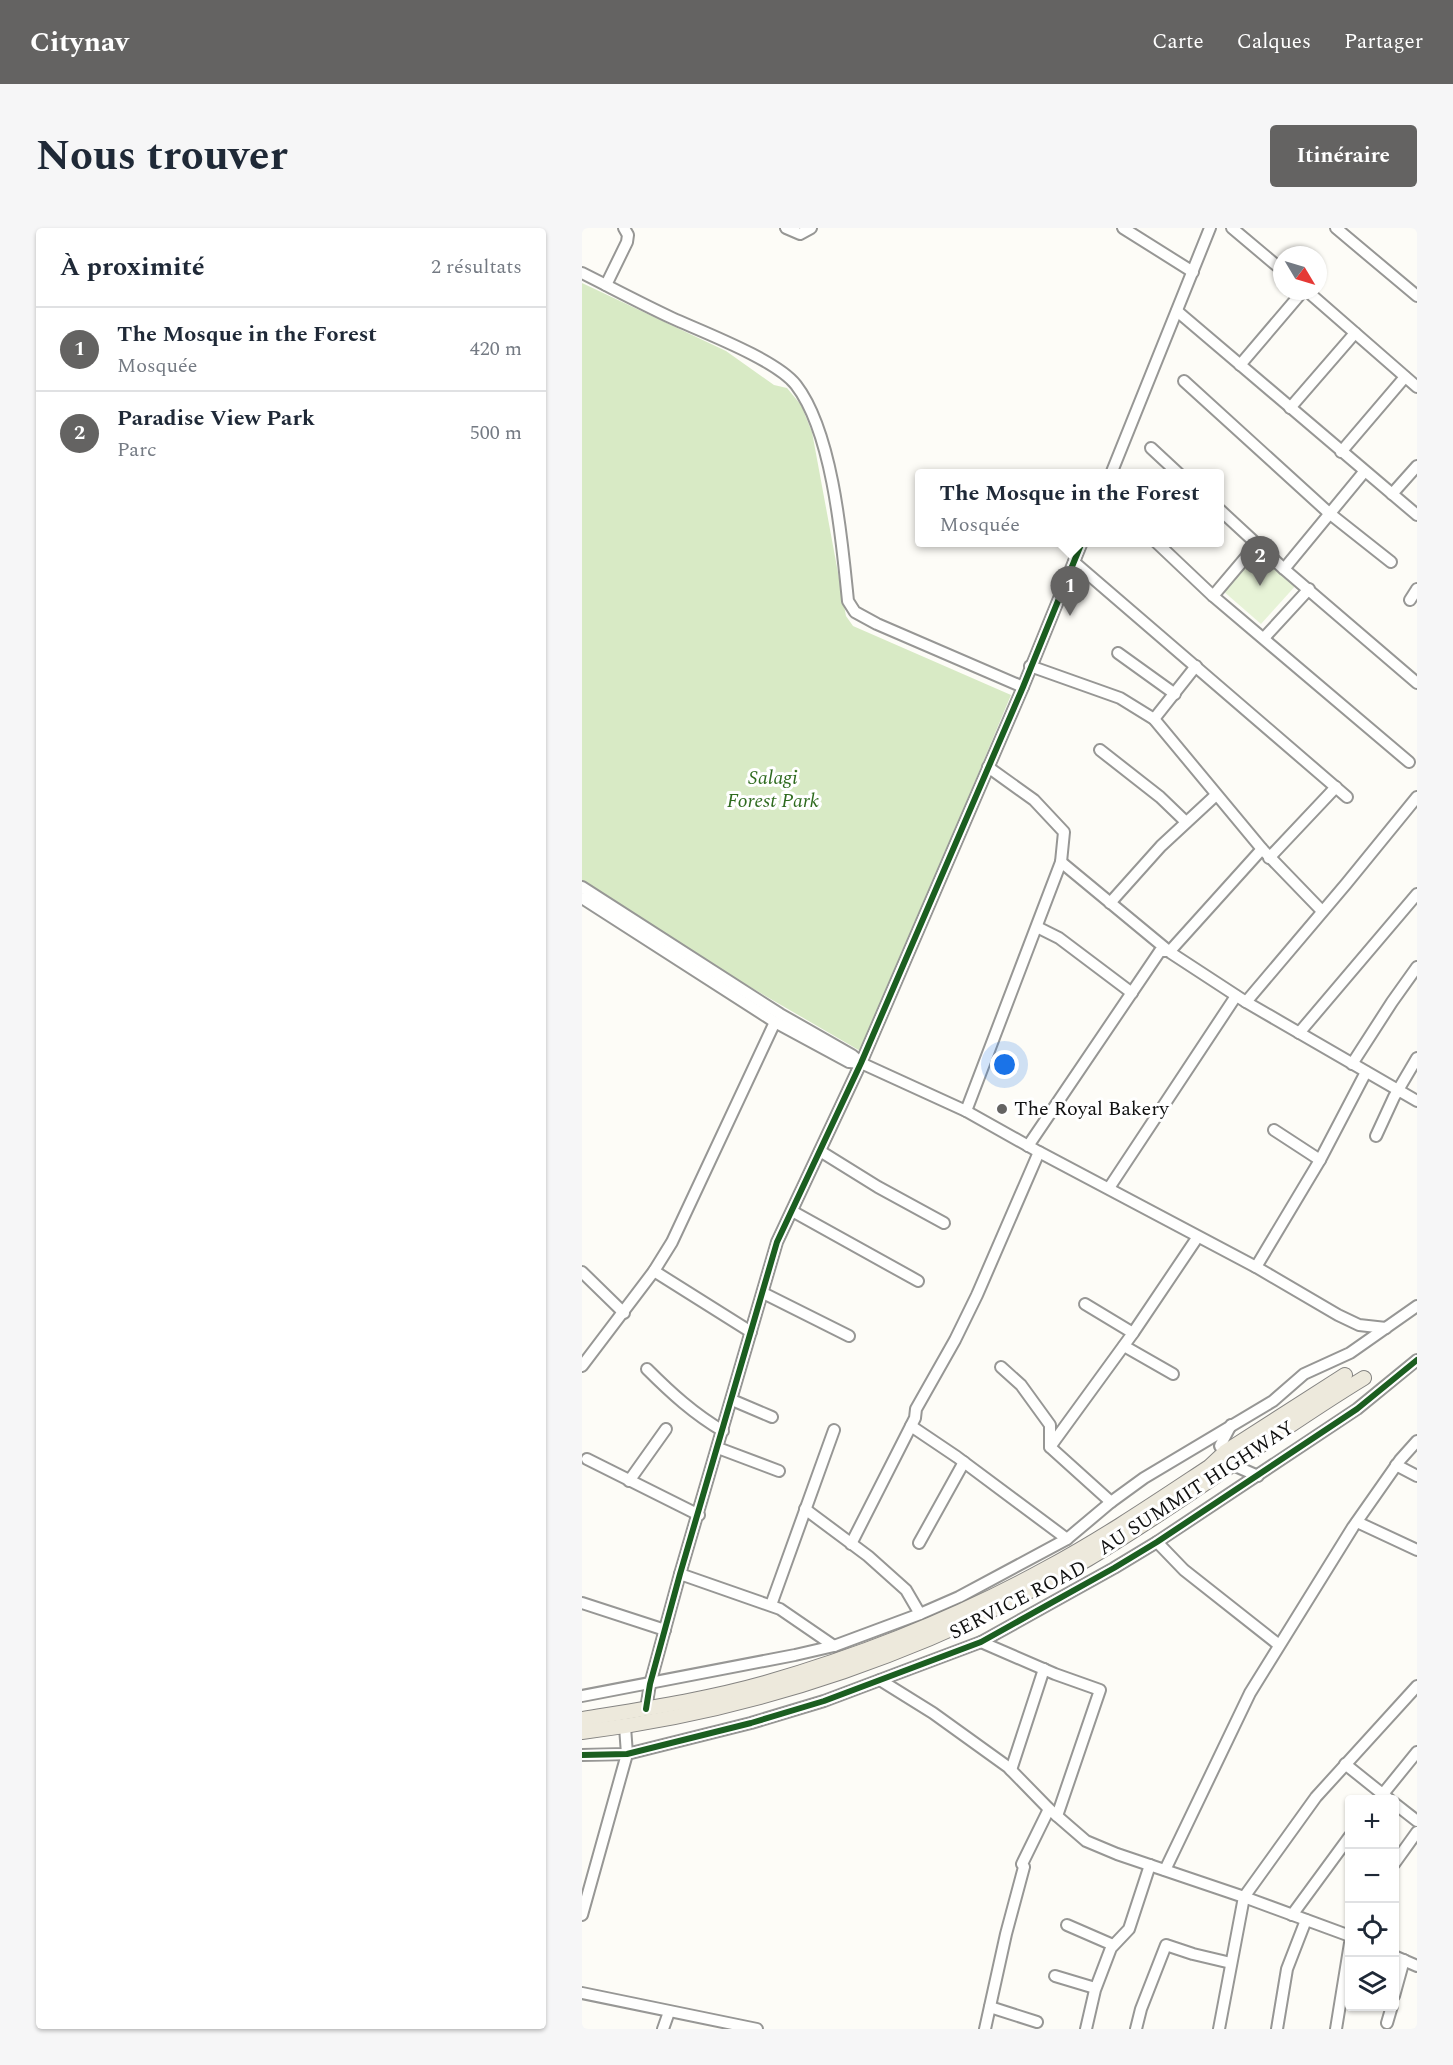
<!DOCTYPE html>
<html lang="fr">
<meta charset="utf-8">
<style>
body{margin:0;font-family:Spectral,serif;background:#f6f6f7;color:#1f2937}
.controls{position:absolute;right:18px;bottom:18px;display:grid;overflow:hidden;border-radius:6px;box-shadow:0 2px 4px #0004}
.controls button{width:54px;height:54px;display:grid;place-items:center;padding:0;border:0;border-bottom:2px solid #e0e1e3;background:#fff;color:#1f2937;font:30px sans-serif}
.compass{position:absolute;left:691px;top:18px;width:54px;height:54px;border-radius:50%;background:#fff;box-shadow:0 2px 4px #0004;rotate:128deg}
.you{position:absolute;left:423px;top:837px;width:21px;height:21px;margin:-15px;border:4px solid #fff;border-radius:50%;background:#1a73e8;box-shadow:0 0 0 9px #1a73e833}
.badge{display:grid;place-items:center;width:39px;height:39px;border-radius:50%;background:#646362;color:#fff;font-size:20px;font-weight:700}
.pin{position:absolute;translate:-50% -50px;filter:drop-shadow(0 2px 3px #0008)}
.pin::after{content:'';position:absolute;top:32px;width:21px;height:18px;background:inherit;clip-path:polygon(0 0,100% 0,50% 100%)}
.popup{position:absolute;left:333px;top:241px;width:309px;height:78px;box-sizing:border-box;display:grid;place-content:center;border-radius:6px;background:#fff;filter:drop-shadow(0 2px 4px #0005);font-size:20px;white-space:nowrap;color:#747a83}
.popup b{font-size:22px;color:#1f2937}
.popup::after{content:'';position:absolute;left:50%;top:100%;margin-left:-12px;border:12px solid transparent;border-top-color:#fff}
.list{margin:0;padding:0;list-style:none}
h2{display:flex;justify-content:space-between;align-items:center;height:78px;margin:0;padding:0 24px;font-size:26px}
h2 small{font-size:20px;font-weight:400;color:#747a83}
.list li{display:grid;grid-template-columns:39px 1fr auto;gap:18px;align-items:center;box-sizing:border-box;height:84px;padding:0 24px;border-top:2px solid #e0e1e3}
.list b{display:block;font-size:22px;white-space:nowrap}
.list p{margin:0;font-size:20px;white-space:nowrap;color:#747a83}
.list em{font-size:20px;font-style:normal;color:#747a83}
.icon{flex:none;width:33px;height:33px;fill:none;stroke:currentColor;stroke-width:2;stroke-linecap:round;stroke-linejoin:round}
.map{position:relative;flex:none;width:835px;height:1801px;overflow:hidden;border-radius:6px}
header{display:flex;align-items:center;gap:36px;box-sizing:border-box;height:84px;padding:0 30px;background:#646362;color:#fff}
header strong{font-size:28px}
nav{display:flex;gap:33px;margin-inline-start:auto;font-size:21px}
.intro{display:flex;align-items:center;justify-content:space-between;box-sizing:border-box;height:144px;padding:0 36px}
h1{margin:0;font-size:42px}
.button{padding:15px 27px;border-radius:6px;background:#646362;color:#fff;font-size:21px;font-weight:700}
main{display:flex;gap:36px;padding:0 36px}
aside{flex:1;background:#fff;border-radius:6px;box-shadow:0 2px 4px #0004}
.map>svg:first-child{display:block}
.green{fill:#e7f3d7}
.forest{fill:#d8eac5}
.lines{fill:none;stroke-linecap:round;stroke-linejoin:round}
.minor-casing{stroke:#979795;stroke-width:14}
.major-casing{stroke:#858482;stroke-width:16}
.minor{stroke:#fffffe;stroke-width:10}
.major{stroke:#ede9dc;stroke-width:14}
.cycleway-casing{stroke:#fff;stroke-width:10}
.cycleway{stroke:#1b5e20;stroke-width:6}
.poi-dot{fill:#646362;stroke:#fff;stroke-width:2}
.labels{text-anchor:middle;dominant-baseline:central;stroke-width:6;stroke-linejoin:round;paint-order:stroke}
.park-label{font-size:20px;font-style:italic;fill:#2f6b1f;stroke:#fff}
.poi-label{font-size:20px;fill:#111;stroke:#fff;text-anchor:start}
.street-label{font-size:20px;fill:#111;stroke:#fff}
</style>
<header>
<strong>Citynav</strong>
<nav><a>Carte</a><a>Calques</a><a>Partager</a></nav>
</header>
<div class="intro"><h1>Nous trouver</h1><a class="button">Itinéraire</a></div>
<main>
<aside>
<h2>À proximité<small>2 résultats</small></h2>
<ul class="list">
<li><span class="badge">1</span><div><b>The Mosque in the Forest</b><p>Mosquée</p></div><em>420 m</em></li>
<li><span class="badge">2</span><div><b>Paradise View Park</b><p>Parc</p></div><em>500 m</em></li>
</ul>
</aside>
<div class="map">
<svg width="835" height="1801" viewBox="0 0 835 1801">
<rect width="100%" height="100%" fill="#fdfcf7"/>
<polygon class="green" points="676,320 716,355 679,396 640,362"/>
<polygon class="forest" points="0,55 144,123 192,157 205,160 219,177 230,204 264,388 271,398 429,467 280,824 82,709 0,656"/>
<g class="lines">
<defs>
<g id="minor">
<polyline points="204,0 218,6 229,0"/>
<polyline points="541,0 611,44"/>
<polyline points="650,0 700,42"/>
<polyline points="754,0 835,68"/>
<path d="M0,45C30,60 60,76 90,90C121,104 195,132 214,157C251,205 260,314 266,373L273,384L295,396L441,459"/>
<polyline points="24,57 45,14 46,7 42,0"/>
<polyline points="725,63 835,159"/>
<polyline points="595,83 835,287"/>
<polyline points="658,137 721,63"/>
<polyline points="602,153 747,285 809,334"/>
<polyline points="708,180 773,105"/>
<polyline points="569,220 597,246"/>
<polyline points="759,224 823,149"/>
<polyline points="529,246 628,0"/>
<polyline points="810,266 835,238"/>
<polyline points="638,282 702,341 835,455"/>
<polyline points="574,314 631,368 827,534"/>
<polyline points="492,334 765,569"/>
<polyline points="702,341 782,244"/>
<polyline points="631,368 675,316"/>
<polyline points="828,372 835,361"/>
<polyline points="682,410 727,361"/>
<polyline points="536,425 593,466"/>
<polyline points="448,438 538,470 572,491 680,621 740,683"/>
<polyline points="572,491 614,438"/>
<polyline points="518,522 578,569 604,594"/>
<polyline points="687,630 754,559"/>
<polyline points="479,634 589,725 664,774 835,873"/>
<polyline points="0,659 198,786 270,827 279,835 384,883 457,924 674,1039 756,1087 777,1097 804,1100"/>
<polyline points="0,670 193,794 267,834 279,835"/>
<polyline points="528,675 579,618 634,567"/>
<polyline points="455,699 477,710 550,765"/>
<polyline points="664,774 764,656 835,569"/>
<polyline points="717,805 835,666"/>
<polyline points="770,836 810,774 835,739"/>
<polyline points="384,883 479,634 482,604 452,572 406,539"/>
<polyline points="692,902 738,932"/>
<polyline points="794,908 812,869 835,830"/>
<polyline points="446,918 578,723 588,723 680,621"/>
<polyline points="238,923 296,959 362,995"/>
<polyline points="527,960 654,768"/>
<polyline points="210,983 336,1053"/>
<polyline points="674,1039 738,932 784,844"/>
<polyline points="72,1043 169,1104"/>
<polyline points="0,1044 42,1085"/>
<polyline points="181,1065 267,1108"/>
<polyline points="503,1076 551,1105"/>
<polyline points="542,1118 591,1146"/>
<polyline points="0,1138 72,1043 90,1014 193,794"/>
<polyline points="419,1139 439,1157 468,1197 468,1219 529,1274"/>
<path d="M65,1141C89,1165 112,1186 141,1203"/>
<polyline points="150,1172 190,1189"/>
<polyline points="649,1197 638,1218 651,1237 676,1248"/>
<polyline points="329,1198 375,1229 485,1311"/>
<polyline points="468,1219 551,1105 615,1010"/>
<polyline points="136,1220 197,1243"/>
<polyline points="5,1231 117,1287"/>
<polyline points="814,1237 835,1248"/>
<polyline points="47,1253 84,1201"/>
<polyline points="223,1281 286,1328 324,1362 338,1386"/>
<polyline points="775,1294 835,1322"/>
<polyline points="575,1314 602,1342 697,1417"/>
<polyline points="337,1315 382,1234"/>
<polyline points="269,1316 333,1190 334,1181 373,1112 395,1067 457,924"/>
<polyline points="98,1346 198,1381 252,1418"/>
<polyline points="0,1375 83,1402"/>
<polyline points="189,1377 252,1202"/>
<polyline points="399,1414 473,1446 518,1462 475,1588"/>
<polyline points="298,1452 351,1485 426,1539 467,1581 504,1613 535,1626 662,1669 768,1708"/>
<polyline points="0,1468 213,1427 252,1418 338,1386 377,1369 485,1311 529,1274 562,1250 691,1173 722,1146 768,1125 835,1078"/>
<polyline points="64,1481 68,1456 98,1346 195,1014 279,835 441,459 500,314"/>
<polyline points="0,1527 45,1526 169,1495 242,1473 399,1414 532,1340 575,1314 775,1181 835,1132"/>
<polyline points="763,1536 808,1572"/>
<polyline points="429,1542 462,1441"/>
<polyline points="796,1572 835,1524"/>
<polyline points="812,1575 835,1593"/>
<polyline points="812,1636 835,1604"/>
<polyline points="583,1642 668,1465 771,1299 818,1232 835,1213"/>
<polyline points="0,1687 45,1526 43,1499"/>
<polyline points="710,1687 768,1608"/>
<polyline points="485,1697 531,1717"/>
<polyline points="812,1728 835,1738"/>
<polyline points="473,1748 513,1760"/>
<polyline points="0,1765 175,1801"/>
<polyline points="812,1768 822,1732"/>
<polyline points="408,1779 455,1794"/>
<polyline points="805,1795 810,1778"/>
<polyline points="81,1801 87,1784"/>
<polyline points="403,1801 424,1706 442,1639 440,1636 467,1581"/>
<polyline points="504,1801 513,1762 529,1720 547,1701 568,1637"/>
<polyline points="554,1801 559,1781 584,1717 611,1726 649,1735"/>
<polyline points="637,1801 662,1669 734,1569 835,1458"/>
<polyline points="695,1801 705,1741 724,1692"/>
<polyline points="754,1801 768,1715"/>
</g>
<g id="major">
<path d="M0,1491C61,1481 123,1472 183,1455C280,1427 376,1389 465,1340C521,1310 574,1274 627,1239L643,1224L763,1147"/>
<path d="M0,1504C178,1482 351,1422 506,1331C601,1275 688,1207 782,1150"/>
</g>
</defs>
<use href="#minor" class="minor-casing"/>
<use href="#major" class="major-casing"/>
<use href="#minor" class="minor"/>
<use href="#major" class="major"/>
<defs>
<g id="cycleway">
<polyline points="64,1481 68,1456 98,1346 195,1014 279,835 441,459 500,314"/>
<polyline points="0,1527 45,1526 169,1495 242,1473 399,1414 532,1340 575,1314 775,1181 835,1132"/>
</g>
</defs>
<use href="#cycleway" class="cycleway-casing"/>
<use href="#cycleway" class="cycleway"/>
</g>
<circle class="poi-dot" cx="420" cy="881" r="6"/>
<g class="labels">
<g class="park-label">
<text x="191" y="550">Salagi<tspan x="191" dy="23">Forest Park</tspan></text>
</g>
<g class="poi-label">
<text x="432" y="881">The Royal Bakery</text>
</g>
<g class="street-label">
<text transform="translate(614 1260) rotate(-33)">AU SUMMIT HIGHWAY</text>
<text transform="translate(436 1372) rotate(-27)">SERVICE ROAD</text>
</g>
</g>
</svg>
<div class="controls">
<button>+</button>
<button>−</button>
<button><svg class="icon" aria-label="locate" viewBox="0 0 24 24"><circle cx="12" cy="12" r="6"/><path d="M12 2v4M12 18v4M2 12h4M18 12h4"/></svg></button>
<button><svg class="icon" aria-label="layers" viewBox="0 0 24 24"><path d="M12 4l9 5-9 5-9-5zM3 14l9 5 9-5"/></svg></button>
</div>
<svg class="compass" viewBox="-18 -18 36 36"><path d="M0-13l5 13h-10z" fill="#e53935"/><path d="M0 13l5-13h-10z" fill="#747a83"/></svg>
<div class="you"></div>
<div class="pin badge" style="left:488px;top:388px">1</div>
<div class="popup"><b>The Mosque in the Forest</b>Mosquée</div>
<div class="pin badge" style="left:678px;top:358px">2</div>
</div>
</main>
